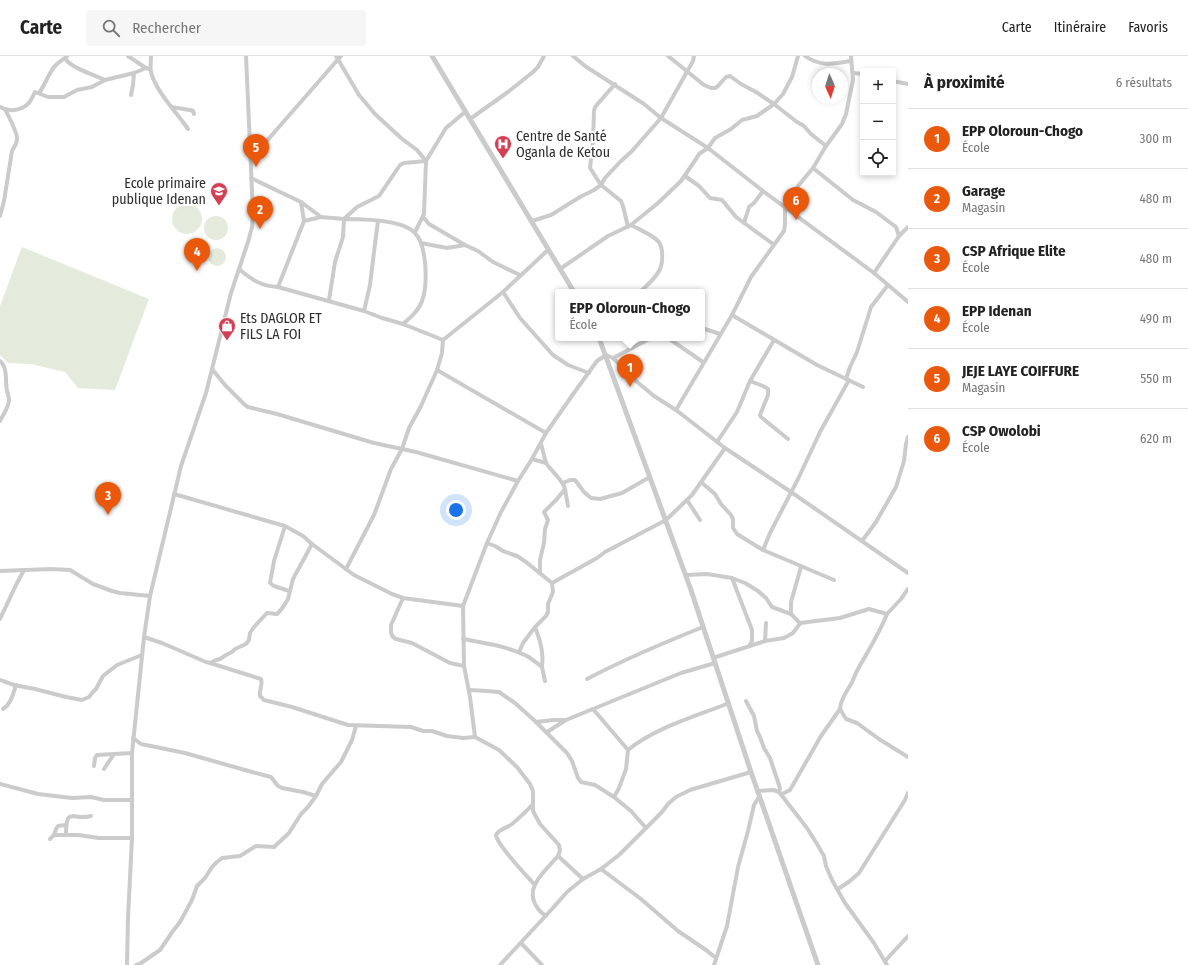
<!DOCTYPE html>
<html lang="fr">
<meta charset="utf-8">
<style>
body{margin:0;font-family:"Fira Sans Condensed",sans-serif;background:#f6f6f6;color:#222}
.controls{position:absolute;right:12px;top:12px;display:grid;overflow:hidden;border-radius:4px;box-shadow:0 2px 6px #0003}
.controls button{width:36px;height:36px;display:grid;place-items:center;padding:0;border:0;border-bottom:1px solid #e0e0e0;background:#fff;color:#222;font:20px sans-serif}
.compass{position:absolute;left:812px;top:12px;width:36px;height:36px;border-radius:50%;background:#fff;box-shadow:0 2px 6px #0003;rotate:177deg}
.you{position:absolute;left:456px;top:454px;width:14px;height:14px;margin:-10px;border:3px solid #fff;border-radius:50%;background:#1a73e8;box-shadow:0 0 0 6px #1a73e833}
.badge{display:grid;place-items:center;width:26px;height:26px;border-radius:50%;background:#ea580c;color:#fff;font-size:13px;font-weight:700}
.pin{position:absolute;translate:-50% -33px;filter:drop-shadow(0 1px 2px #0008)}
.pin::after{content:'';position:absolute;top:21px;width:14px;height:12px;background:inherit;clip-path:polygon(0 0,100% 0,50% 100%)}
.popup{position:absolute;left:555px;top:233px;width:150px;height:52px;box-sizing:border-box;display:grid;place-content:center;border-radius:4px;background:#fff;filter:drop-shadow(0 1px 3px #0005);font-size:13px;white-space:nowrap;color:#767676}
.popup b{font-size:15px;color:#222}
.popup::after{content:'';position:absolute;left:50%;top:100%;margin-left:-8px;border:8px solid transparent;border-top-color:#fff}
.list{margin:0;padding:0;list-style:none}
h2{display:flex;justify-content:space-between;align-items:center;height:52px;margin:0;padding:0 16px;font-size:17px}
h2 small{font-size:13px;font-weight:400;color:#767676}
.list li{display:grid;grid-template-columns:26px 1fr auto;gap:12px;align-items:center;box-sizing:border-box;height:60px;padding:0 16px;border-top:1px solid #e0e0e0}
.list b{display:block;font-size:15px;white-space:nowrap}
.list p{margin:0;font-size:13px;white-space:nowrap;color:#767676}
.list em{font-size:13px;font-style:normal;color:#767676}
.icon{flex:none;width:22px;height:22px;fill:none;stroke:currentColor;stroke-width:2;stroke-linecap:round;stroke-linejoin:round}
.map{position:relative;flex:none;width:908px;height:909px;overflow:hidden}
header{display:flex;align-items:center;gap:24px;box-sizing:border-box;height:56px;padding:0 20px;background:#fff;border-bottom:1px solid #e0e0e0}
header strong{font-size:19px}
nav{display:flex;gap:22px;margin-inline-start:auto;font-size:14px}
.search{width:280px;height:36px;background:#f6f6f6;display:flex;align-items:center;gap:10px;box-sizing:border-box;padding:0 14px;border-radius:4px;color:#767676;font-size:15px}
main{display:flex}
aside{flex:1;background:#fff}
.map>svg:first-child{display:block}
.green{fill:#e4eadc}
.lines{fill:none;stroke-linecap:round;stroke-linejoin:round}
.minor{stroke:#cbcbcb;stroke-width:4}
.tertiary{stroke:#cbcbcb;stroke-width:5}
.labels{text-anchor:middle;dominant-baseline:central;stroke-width:4;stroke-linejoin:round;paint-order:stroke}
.poi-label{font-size:14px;fill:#2e2e2e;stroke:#fff;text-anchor:start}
</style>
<header>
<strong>Carte</strong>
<div class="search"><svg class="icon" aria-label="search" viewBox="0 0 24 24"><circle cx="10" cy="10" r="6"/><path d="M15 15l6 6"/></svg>Rechercher</div>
<nav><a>Carte</a><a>Itinéraire</a><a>Favoris</a></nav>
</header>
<main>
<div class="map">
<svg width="908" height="909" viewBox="0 0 908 909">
<rect width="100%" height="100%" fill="#fff"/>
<g class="green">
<circle cx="187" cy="163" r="15"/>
<circle cx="216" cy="172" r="12"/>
<polygon points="22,191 149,243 115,334 78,332 65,316 31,308 8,307 0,299 0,250"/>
<circle cx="217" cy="201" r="9"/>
</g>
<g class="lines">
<g class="minor">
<polyline points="128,0 146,12"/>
<path d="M151,0C151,5 150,11 151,16C155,34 177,57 188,73"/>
<polyline points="336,0 359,39 375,58 401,82 417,94 426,105 424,158 415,176"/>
<polyline points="573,0 585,10 644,48 661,62 708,92 763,135 874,217 908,246"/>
<polyline points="668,0 704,29 711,32 715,32 718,30 726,21 730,20 741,28 756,36 774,48 797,66 804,70 811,78 826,90"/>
<path d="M805,0C820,11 834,8 851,5"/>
<path d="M65,2C70,12 95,19 105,24"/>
<polyline points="853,17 863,18"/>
<polyline points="893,25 908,28"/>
<polyline points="615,28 595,51 594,55 593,85 590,112 601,129 621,145 623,150 628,171"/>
<path d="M39,37C45,29 48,19 54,11C58,6 63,4 67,0"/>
<polyline points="131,39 133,29 134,17 146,12 150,13"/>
<path d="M0,51C8,56 20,55 28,48C31,45 33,40 35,36L48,41H64L77,34L92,31L105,24L134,17"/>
<polyline points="171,51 190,54 193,55 194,58"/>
<polyline points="470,63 508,36 533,16 538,11 544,0"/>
<polyline points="251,103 341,0"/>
<polyline points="813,112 853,144 876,156 896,171 899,180 908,171"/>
<polyline points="685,120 699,130 710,142 722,144 736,161 773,188"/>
<polyline points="251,122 301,146 321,161"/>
<path d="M0,160L4,145L12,95C14,91 17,88 17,83C18,78 8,59 5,53"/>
<polyline points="424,162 429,168 465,189 478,195 493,206 520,219"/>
<polyline points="304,165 321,161 344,163 357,151 379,140 400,109 404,107 426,105 446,72 465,56"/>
<polyline points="532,165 551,159 580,141 594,134 601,129 605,122 620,106 632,95 661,62 693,5 694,0"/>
<polyline points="744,167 749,151 754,147 763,135"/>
<path d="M631,169C640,174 651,178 658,185C664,192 663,208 659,215C655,223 646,230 640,236"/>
<polyline points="421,187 447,192 465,189"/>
<path d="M239,213C252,224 261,230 278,231L364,255L382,262L403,268L443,284"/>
<polyline points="560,213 608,180 631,169 658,147 681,125 696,103 699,98 708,92 715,82 731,73 742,64 757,60 774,48 783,38 792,21 798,0"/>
<polyline points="874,217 899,180"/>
<polyline points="278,231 304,165 301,146"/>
<polyline points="503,236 520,262 553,299 568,309 589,317"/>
<path d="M329,244L335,206L343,181L344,163C361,163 404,164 415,177C427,189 428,229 422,245C419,254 411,261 403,268"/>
<polyline points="364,255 370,229 374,196 378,165"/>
<polyline points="732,259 817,309 863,331"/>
<polyline points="702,272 720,278"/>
<polyline points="668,282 703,306"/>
<polyline points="613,302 651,282"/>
<path d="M0,305C8,312 5,325 7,335C8,338 9,342 9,344C9,351 3,359 0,365"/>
<polyline points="212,313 225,329 245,349 248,351 277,358 374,387 416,396 518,425"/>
<polyline points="437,314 546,377"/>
<polyline points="846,323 850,311 857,296 871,251 888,229"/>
<polyline points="750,325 763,330 768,333 768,339 760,359 761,361 788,383"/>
<polyline points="676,354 732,259 751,221 784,175 785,168 785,151 790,144 798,130 813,112 826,90 842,68 846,58 853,24 851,0"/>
<polyline points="717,386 737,356 750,325 774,284"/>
<polyline points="541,388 546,407"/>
<path d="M532,403L546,407C551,415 563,424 565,433L557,443L544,456L548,464L545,473L544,487L540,504V517"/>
<polyline points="701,426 715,438 721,448 731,459 733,463 733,472 737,478 763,494 834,524"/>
<polyline points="563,427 570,424 575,424 584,436 591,442 600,443 622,437 650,421"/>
<polyline points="565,433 568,450"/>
<polyline points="174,438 285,470 303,480 312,488 354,519 392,538 403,542 463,550"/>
<polyline points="687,444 700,464"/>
<polyline points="285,470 274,505 270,527 274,530 289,535"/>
<polyline points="862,485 876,466 896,431 904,405 906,388 908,381"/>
<polyline points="487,487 495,490 503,495 517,500 526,506 552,527 553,536 548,548 548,556 546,560 535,571 523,587 519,596"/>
<polyline points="763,494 770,477 798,423 820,376 849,324"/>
<polyline points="346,513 374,459 391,413 402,393 409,372 421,350 437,314 442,297 443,284 503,236 548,194"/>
<polyline points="0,515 51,513 70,514 93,528 112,535 120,537 150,540"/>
<polyline points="686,519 707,518 732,522 745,527 758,535 766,542 772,551 791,558 800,567"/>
<polyline points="732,522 752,574 752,585 750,589"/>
<polyline points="552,527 597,502 605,496 666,464 692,439 725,392"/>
<polyline points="403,542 391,569 391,577 393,581 396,583 412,587 450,607 464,610"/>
<polyline points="791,558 791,546 801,511"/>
<path d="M887,558C879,578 868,595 858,613C855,618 854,623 851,628C847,635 840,644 840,653L846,663L857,667L879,683L908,701"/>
<polyline points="0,563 17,527 24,514"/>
<polyline points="800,567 840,562 869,553 887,558 901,543 908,533"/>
<path d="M535,571C540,583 544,598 542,611"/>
<polyline points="144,581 162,587 206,606 210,607 216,604 220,603 226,599 232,596 235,593 246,588 249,584 250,577 254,571 267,557 277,558 279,556 283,551 288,543 293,523 312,488"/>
<path d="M463,583C485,587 506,590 527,600C532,603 537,607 542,611L545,625"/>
<polyline points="765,585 766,567"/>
<polyline points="713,602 765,585 784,582 793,577 799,569 800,567"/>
<path d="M210,607L261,623C263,629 259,634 260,640L264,644L292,651L348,669L411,671L423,675H432L447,680L463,682L475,681"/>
<path d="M587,623C625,603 663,587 703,571"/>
<polyline points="0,624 14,629 35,633 66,641 82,644 89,641 92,637 96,633 103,620 117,609 142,599"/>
<polyline points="469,634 487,635 499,636 515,647 536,666 553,664 566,664 681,617 715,607"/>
<polyline points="746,645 754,660 757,675 760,681 764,692 770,702 780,732 779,736"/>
<path d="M3,653C11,648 13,638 16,629"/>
<polyline points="593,653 628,694"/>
<polyline points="536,666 567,697 572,705 578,722 581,726 595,729 614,741 631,755 646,772"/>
<polyline points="547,676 566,664"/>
<polyline points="133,682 141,688 185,697 252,716 271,721 278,730 282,732 303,736 316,740"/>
<polyline points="94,710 95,702 97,699 132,697"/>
<polyline points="104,713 114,698"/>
<polyline points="0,728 38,738 72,742 91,741 104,744 132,744"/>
<polyline points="758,735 773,734 779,736 807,772 817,788 824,800 826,810 832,824 845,847 874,887 887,909"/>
<polyline points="782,738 790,734 821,680 840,653"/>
<path d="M614,741L619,732L626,713L628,694C654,672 697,660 729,647"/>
<path d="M532,749C526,756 519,762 512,768C507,772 499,773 496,779C497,789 526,819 534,828"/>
<path d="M91,760C73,765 66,749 66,779H78L99,782H132"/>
<polyline points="54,779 56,773 58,770 66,769"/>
<polyline points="50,783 54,779 66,779"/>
<polyline points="558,800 583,823"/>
<polyline points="601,813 641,843 678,875 706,894 716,902"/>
<polyline points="838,833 850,825 859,817 905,744 908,737"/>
<path d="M546,860C543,858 539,855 537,851C523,832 546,814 558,800L560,795L559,789L540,768L533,755V735L530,728L517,711L499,694L475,681L470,641L464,610L463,550L487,487L501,456L518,425L532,403L546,377L576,334L597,305L606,299L613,302L636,325L654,340L676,354L725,392L791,436L908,517"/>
<polyline points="521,887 542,909"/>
<polyline points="885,905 908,880"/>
<polyline points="127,909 128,862 132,782 132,697 144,581 150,540 181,410 206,337 231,237 248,186 252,171 253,158 246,0"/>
<polyline points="136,909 141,907 160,894 173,875 180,866 192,844 197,830 205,822 212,811 217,806 222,802 240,800 256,790 274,791 289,777 301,758 308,751 316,740 322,728 341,706 352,684 356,670"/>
<polyline points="500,909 552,853 567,836 583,823 601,813 619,799 662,756 668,748 676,741 690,734 751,716"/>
<polyline points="714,909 727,870 738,811 748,775 754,749 757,744 760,740"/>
</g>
<g class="tertiary">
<polyline points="432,0 574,236"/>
<polyline points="599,282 691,534 751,716 818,909"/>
</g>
</g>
<defs>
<symbol id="hospital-pin" viewBox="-11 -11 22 30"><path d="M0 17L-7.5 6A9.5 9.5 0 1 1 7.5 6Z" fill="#d53f54" stroke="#fff"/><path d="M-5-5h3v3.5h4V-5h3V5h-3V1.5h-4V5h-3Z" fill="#fff"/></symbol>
<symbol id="school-pin" viewBox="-11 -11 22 30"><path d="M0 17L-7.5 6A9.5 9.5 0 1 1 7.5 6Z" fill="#d53f54" stroke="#fff"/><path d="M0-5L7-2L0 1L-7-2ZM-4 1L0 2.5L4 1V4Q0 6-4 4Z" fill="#fff"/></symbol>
<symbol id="shop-pin" viewBox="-11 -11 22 30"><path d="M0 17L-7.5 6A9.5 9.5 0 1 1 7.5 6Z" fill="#d53f54" stroke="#fff"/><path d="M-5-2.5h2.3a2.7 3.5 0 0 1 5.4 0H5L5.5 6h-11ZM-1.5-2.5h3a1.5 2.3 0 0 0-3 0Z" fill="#fff"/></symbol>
</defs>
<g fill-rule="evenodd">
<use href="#hospital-pin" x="493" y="78" width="20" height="27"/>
<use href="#school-pin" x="209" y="125" width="20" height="27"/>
<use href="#shop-pin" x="217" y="260" width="20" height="27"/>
</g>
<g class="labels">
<g class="poi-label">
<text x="516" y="80">Centre de Santé<tspan x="516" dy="16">Oganla de Ketou</tspan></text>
<text x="206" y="127" text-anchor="end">Ecole primaire<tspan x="206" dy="16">publique Idenan</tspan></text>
<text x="240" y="262">Ets DAGLOR ET<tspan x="240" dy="16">FILS LA FOI</tspan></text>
</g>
</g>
</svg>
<div class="controls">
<button>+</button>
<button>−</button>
<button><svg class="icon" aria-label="locate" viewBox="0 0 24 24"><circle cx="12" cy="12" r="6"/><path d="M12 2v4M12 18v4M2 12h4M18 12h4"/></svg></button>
</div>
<svg class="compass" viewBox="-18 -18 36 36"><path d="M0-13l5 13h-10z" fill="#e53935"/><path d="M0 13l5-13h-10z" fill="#767676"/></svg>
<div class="you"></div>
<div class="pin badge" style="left:630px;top:331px">1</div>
<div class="popup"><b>EPP Oloroun-Chogo</b>École</div>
<div class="pin badge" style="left:260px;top:173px">2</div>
<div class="pin badge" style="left:108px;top:459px">3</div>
<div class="pin badge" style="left:197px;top:215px">4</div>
<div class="pin badge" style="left:256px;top:111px">5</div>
<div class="pin badge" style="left:796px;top:164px">6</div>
</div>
<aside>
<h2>À proximité<small>6 résultats</small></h2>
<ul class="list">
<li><span class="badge">1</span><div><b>EPP Oloroun-Chogo</b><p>École</p></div><em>300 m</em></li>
<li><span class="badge">2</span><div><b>Garage</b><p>Magasin</p></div><em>480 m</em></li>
<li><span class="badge">3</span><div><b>CSP Afrique Elite</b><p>École</p></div><em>480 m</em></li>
<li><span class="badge">4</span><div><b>EPP Idenan</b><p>École</p></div><em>490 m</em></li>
<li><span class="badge">5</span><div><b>JEJE LAYE COIFFURE</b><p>Magasin</p></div><em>550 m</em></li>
<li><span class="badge">6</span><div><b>CSP Owolobi</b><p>École</p></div><em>620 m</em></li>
</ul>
</aside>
</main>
